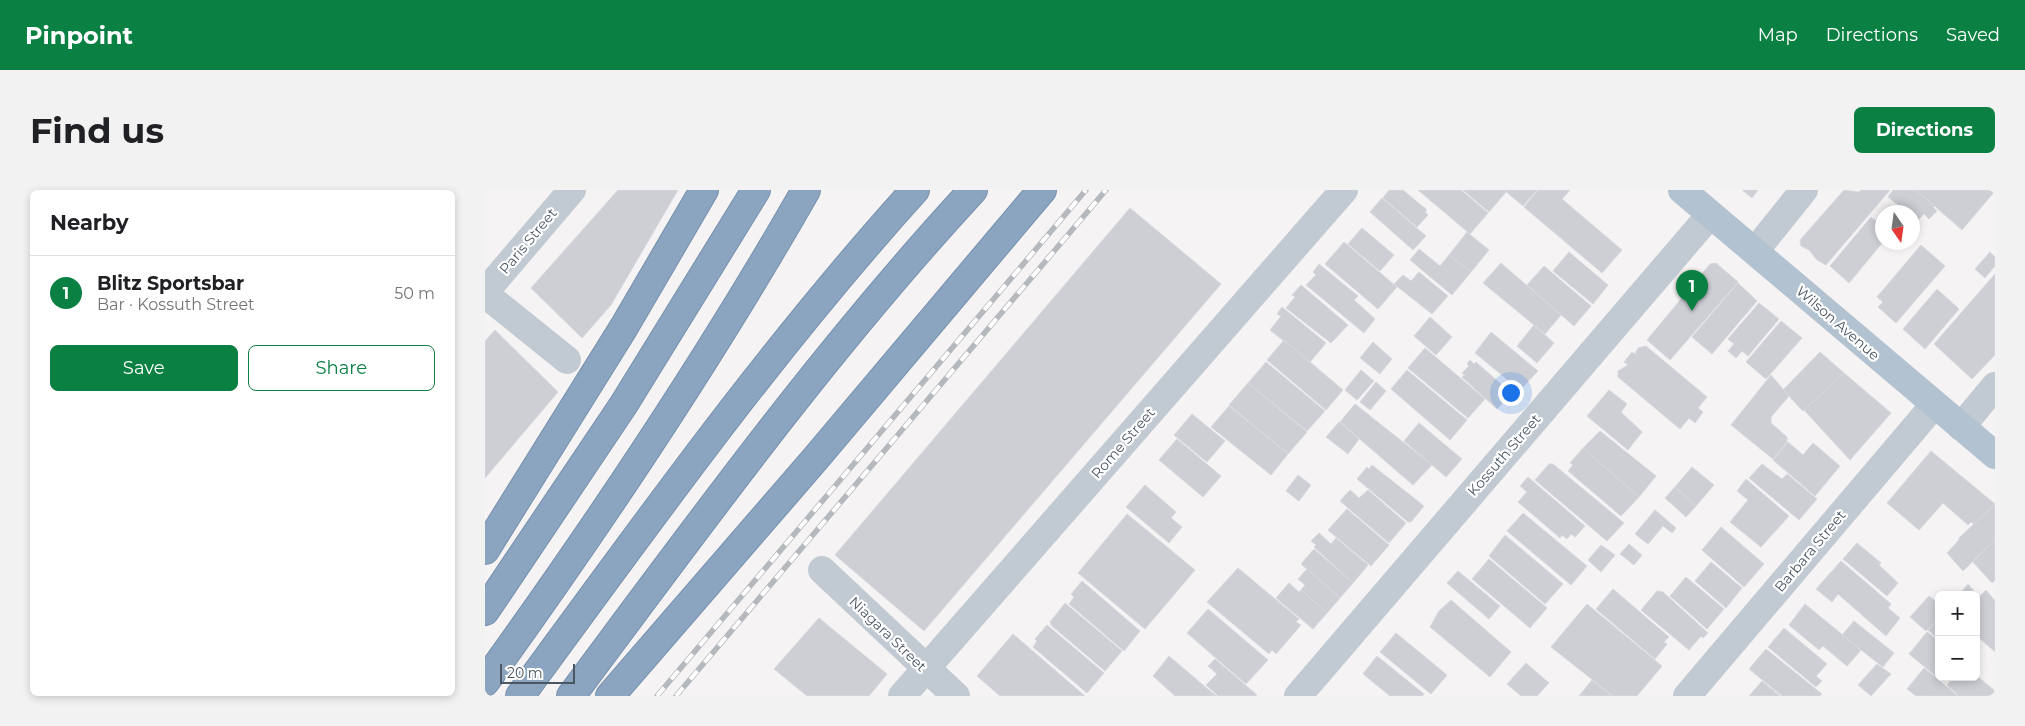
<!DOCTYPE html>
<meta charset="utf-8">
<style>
body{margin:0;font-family:Montserrat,sans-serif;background:#f2f2f2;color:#202124}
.controls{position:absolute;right:15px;bottom:15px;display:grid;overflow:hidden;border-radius:8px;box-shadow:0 2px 8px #0003}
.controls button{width:45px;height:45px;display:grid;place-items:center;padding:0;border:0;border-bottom:1px solid #e0e0e0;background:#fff;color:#202124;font:25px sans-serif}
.compass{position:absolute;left:1390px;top:15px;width:45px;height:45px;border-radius:50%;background:#fff;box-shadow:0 2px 8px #0003;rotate:167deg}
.scale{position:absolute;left:15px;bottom:12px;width:75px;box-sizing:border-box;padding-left:5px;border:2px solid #4a5661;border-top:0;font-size:14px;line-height:18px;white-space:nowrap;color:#4a5661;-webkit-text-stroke:4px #fff;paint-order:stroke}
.you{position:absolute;left:1025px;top:202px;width:18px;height:18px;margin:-12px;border:4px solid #fff;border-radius:50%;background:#1a73e8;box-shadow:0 0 0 8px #1a73e833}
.badge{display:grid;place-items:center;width:32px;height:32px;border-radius:50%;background:#0b8043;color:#fff;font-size:16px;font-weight:700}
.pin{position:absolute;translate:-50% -41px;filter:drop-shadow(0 1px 2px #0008)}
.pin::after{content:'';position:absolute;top:26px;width:18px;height:15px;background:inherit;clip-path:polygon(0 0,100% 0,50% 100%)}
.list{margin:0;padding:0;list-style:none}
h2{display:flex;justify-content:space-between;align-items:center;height:65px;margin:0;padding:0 20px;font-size:21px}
h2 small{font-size:16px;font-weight:400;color:#757577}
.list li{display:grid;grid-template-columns:32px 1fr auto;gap:15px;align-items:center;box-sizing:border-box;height:75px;padding:0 20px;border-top:1px solid #e0e0e0}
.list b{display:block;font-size:19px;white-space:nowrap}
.list p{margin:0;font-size:16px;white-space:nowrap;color:#757577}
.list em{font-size:16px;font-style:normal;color:#757577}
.actions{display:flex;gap:10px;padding:15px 20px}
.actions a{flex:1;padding:11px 0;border:1px solid #0b8043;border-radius:8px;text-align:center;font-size:18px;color:#0b8043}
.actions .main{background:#0b8043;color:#fff}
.map{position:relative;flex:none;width:1510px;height:506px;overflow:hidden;border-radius:8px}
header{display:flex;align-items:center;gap:30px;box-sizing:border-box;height:70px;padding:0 25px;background:#0b8043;color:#fff}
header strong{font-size:24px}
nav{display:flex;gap:28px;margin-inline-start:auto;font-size:18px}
.intro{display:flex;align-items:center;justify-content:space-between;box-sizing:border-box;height:120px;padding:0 30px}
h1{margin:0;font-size:35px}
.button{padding:12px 22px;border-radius:8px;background:#0b8043;color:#fff;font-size:18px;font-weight:700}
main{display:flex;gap:30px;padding:0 30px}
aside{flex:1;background:#fff;border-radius:8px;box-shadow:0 2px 8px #0003}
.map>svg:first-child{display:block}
.building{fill:#cdcfd5;stroke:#d7d9de}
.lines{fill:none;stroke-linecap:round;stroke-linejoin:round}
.highway-casing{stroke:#7690ad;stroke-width:30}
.minor{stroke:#c1cad2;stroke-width:28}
.major{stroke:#b3c2d1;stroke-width:28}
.highway{stroke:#8ba5c1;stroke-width:28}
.rail-casing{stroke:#b5b8bd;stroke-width:5.5}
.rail{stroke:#fff;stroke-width:4;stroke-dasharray:11;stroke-linecap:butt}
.labels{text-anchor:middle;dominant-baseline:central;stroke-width:4.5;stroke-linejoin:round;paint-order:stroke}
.street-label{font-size:14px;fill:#4a5661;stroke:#fff}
</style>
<header>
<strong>Pinpoint</strong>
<nav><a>Map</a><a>Directions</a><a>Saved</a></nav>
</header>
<div class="intro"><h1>Find us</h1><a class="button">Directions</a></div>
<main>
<aside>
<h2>Nearby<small></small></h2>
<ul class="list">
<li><span class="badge">1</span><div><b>Blitz Sportsbar</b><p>Bar · Kossuth Street</p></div><em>50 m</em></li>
</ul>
<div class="actions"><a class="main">Save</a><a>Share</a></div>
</aside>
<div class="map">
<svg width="1510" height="506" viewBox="0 0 1510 506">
<rect width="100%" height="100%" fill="#f5f3f3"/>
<g class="building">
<polygon points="133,0 193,0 126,115 97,148 46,98"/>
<polygon points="904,0 918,0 942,20 940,22 943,25 932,37 898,8"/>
<polygon points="933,0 976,0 1003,23 985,44"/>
<polygon points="978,0 1019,0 1021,2 1004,22"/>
<polygon points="1019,0 1052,0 1038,16"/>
<polygon points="1053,0 1085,0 1077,9 1137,60 1117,83 1039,17"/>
<polygon points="1257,0 1273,0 1267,8"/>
<polygon points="1359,0 1374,2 1376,0 1405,0 1341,75 1332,70 1324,60 1316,56 1315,50"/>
<polygon points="1408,0 1431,0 1450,16 1448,17 1452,21 1444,29 1439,24 1432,31 1428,27 1428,22 1422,22 1403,7"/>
<polygon points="1431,0 1510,0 1510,1 1477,40"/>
<polygon points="897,8 941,46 928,60 885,22"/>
<polygon points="645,18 736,94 439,441 350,365"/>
<polygon points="1386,27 1398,37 1398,52 1364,93 1345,76"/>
<polygon points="877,38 909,65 895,81 863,54"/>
<polygon points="982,42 1004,60 986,82 964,65"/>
<polygon points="859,52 912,97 893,119 840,74"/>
<polygon points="1436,55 1460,76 1411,133 1393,117 1398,112 1392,107"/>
<polygon points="934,59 955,76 964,65 986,82 967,105 925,70"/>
<polygon points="1084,62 1123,95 1108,114 1068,81"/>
<polygon points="1505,62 1510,67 1510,76 1500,88 1490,79"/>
<polygon points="1016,73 1076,125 1060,144 998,93"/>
<polygon points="1231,73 1253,92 1185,170 1162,150 1225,74"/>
<polygon points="834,74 873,106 869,110 890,129 879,143 821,95 831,85 828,82"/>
<polygon points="1059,76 1106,116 1089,136 1042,95"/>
<polygon points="934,82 963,106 947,124 909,94 918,85 926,91"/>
<polygon points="1510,84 1510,165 1487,189 1449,154"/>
<polygon points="1253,93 1272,111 1227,164 1207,147"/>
<polygon points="816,95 863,135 846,153 801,118 810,107 807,105"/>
<polygon points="1452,99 1474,119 1440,159 1418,139"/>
<polygon points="1274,113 1294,129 1263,166 1257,161 1251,168 1243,161 1249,154 1243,149"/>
<polygon points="797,117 841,153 825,172 785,140 796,126 792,124"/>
<polygon points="945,127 967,147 951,165 929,146"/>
<polygon points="1296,131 1317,148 1281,189 1261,172"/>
<polygon points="1049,135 1069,153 1052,173 1032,156"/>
<polygon points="10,140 73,202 0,288 0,151"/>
<polygon points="1006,142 1053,181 1035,200 990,163"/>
<polygon points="799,150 858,200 841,220 782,170"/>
<polygon points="888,152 907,169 895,184 875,168"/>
<polygon points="1161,156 1222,207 1213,218 1218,222 1210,233 1204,228 1195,239 1133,187 1133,181 1143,175 1139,172 1147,162 1150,164 1153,158"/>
<polygon points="940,158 1000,209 983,228 923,178"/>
<polygon points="1335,162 1359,183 1318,221 1298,200"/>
<polygon points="985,170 989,174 991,172 1026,203 1012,219 977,187 980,185 977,183 984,176 982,174"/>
<polygon points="781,172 840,221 822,241 763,193"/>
<polygon points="876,180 889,191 872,210 860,200"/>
<polygon points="922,180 982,230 965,250 906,199"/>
<polygon points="1359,183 1406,223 1365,270 1319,220"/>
<polygon points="1286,185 1304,206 1286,227 1286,233 1302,247 1302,252 1288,269 1246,235"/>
<polygon points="891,192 901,201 885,220 875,212"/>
<polygon points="763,193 822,242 803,264 744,215"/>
<polygon points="1124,200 1142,214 1136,222 1157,242 1143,260 1102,226"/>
<polygon points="870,214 947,275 928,295 855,232"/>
<polygon points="744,216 803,264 786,285 726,237"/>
<polygon points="707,224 740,251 722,272 689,245"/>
<polygon points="854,232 874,249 863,264 841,247"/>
<polygon points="934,233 977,269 961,287 919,251"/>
<polygon points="1115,241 1171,286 1154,307 1098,258"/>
<polygon points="692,249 736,286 718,307 674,270"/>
<polygon points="1303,252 1318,265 1328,253 1355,276 1330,306 1288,270"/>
<polygon points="1098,258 1154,307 1136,326 1083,281 1088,275 1085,273"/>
<polygon points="1446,261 1510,314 1489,334 1486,332 1483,335 1458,313 1434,340 1402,313"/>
<polygon points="1064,274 1068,274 1139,333 1122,351 1050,290"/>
<polygon points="1277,274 1297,289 1302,284 1332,309 1314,330 1264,288"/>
<polygon points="887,275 939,316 926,332 923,332 872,289 882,277 884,279"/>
<polygon points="1207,277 1229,295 1211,316 1190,297"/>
<polygon points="813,285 826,295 814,311 801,301"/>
<polygon points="1043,287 1100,336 1090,347 1086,344 1082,349 1077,345 1075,348 1033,312 1042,302 1035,296"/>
<polygon points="1261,289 1304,326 1276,357 1245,332 1263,310 1252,301"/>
<polygon points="660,295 691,322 686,328 697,337 684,353 641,317"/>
<polygon points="1190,297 1211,316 1201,327 1180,308"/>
<polygon points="865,300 874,308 883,300 921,333 904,353 855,311"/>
<polygon points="1510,314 1510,350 1478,381 1462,363 1474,350 1474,348"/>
<polygon points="862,319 904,355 886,376 843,340"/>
<polygon points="1170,320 1191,338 1187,343 1178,336 1163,354 1150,344"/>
<polygon points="1038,323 1102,376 1086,395 1022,341"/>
<polygon points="642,324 710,380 660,439 593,383"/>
<polygon points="1236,337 1279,374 1259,397 1217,360"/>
<polygon points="834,343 846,354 851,348 883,375 868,393 829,357 831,355 826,351"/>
<polygon points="1020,345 1078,394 1060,414 1004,366"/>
<polygon points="1510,350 1510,390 1507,393 1488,372"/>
<polygon points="1372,353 1396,373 1394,375 1413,393 1402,406 1358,369"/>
<polygon points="1144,354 1157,365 1149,375 1135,364"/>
<polygon points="1116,355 1130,365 1116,382 1103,370"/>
<polygon points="829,359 868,393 855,408 816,374"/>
<polygon points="1004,369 1062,418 1045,438 987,389"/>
<polygon points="1356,371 1406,414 1403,418 1415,428 1401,446 1353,404 1347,412 1331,399"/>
<polygon points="1226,372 1257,398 1241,418 1210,391"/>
<polygon points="753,378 814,429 811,432 816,435 791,464 787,460 784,464 722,412"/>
<polygon points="822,379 855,408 842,423 816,400 820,395 813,389"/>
<polygon points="973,381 1015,416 1004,429 962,393"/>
<polygon points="1201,387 1239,419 1222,439 1185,406"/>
<polygon points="597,391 655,441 639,461 584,414 589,407 586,404"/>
<polygon points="804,393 814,402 816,400 842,423 828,439 791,408"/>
<polygon points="1483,394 1494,407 1501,400 1510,411 1510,462 1491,445 1491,405 1474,405"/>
<polygon points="1128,399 1184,447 1179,452 1182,454 1170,469 1111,419"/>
<polygon points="1172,401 1178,402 1223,443 1218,448 1216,446 1204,460 1156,420"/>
<polygon points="1444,406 1454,414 1454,428 1441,441 1425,427"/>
<polygon points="966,410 1026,462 1005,487 945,437 954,421"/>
<polygon points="580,413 637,461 620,481 567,436 565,432"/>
<polygon points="1102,414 1177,476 1152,506 1128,506 1066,457"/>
<polygon points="1320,414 1376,460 1362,476 1338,456 1334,460 1304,435"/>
<polygon points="723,419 783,470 761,494 702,443"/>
<polygon points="334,428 402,484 384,506 322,506 289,479"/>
<polygon points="1454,428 1454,449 1443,440"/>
<polygon points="1369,431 1409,463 1398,477 1357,445"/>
<polygon points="562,435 619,483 602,503 548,457 552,451 550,449"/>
<polygon points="1299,438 1342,474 1331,486 1337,491 1331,497 1283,457"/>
<polygon points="1442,442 1454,451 1454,484 1452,487 1424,464"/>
<polygon points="911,443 962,485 946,504 895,462"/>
<polygon points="528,444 600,506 515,506 492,486"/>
<polygon points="1281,459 1337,504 1335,506 1297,506 1264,479"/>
<polygon points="684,466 731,506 690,506 668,486"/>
<polygon points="892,466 939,504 937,506 905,506 878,484"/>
<polygon points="730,469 772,505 770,506 733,506 721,495 732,484 723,476"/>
<polygon points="1041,473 1064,493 1052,506 1036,506 1022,494"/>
<polygon points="1392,474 1406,484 1386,506 1373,495"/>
<polygon points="1439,478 1473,506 1431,506 1422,499"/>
<polygon points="1491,485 1510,501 1510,506 1474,506 1462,495 1469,487 1491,487"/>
<polygon points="1107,490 1127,506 1094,506"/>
<polygon points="1277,491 1295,506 1264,506"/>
</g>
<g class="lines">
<defs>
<g id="highway">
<polyline points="0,360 139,137 219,0"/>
<polyline points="0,421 139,214 271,0"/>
<path d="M0,492C114,334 224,170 321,0"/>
<path d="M35,506C162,333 286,159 430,0"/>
<path d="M86,506C215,333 341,159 488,0"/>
<polyline points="125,506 331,268 557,0"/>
</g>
</defs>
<use href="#highway" class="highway-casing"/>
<g class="minor">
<polyline points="1270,61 1319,0"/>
<polyline points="0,102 87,0"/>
<polyline points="0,104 82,170"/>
<polyline points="1476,237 1510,196"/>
<polyline points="337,380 471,506"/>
<polyline points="417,506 859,0"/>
<polyline points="813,506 1225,25"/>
<polyline points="1202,506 1449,215"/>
</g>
<polyline class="major" points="1197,0 1510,265"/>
<use href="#highway" class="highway"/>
<defs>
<g id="rail">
<polyline points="172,506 601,0"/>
<polyline points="191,506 621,0"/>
</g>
</defs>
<use href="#rail" class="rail-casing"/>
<use href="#rail" class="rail"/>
</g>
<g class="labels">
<g class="street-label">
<text transform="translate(43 51) rotate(-50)">Paris Street</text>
<text transform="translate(1353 133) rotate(41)">Wilson Avenue</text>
<text transform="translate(638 253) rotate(-49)">Rome Street</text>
<text transform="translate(1019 265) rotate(-49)">Kossuth Street</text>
<text transform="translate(1325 361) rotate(-50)">Barbara Street</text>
<text transform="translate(403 444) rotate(44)">Niagara Street</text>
</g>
</g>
</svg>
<div class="controls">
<button>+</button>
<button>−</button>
</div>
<svg class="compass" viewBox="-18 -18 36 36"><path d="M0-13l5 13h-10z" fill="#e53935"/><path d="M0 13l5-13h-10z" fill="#757577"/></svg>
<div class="scale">20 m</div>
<div class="you"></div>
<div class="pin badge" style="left:1207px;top:121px">1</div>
</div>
</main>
